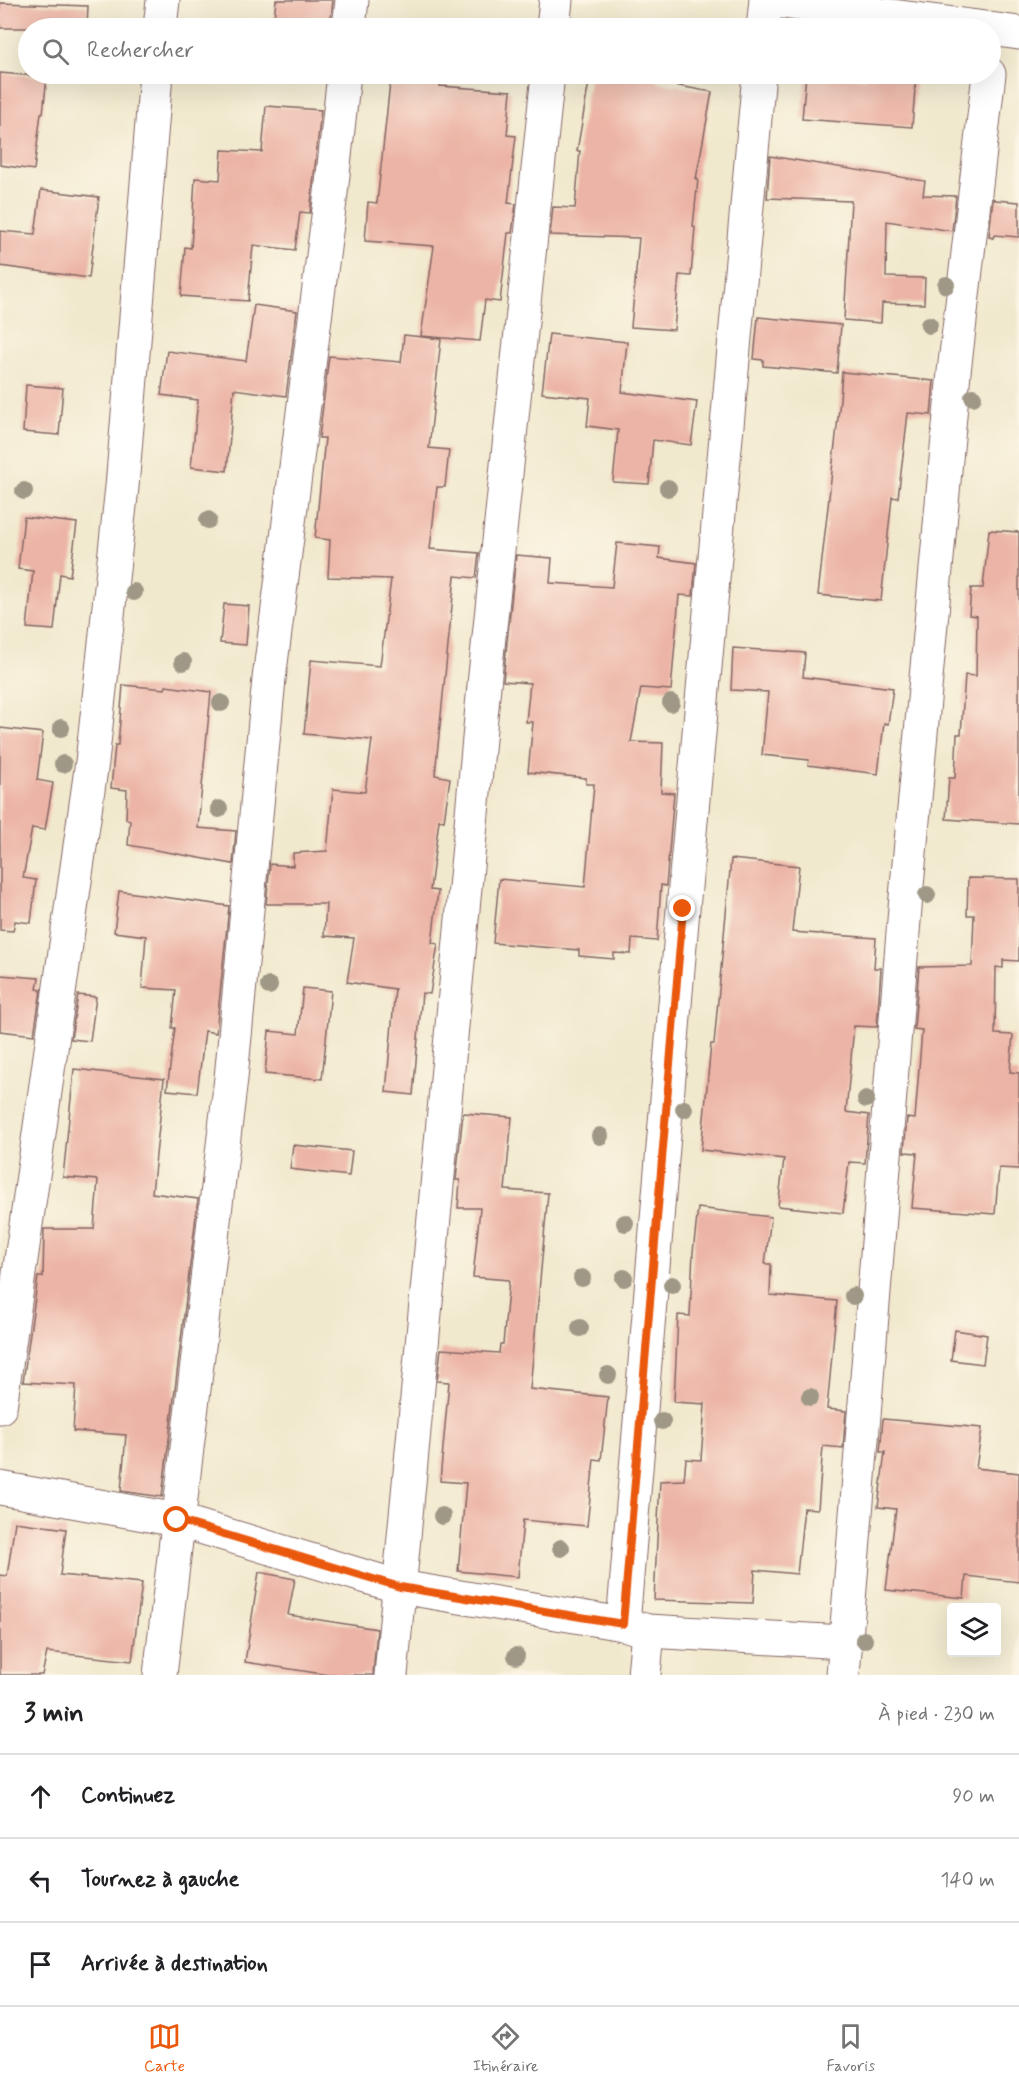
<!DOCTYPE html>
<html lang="fr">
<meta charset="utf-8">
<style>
body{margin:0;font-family:Mynerve,sans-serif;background:#f6f6f6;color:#202124}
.controls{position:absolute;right:18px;bottom:18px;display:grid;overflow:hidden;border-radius:6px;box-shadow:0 6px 24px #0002}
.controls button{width:54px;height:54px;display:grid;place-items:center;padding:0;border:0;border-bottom:2px solid #e0e0e0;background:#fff;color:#202124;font:30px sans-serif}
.stop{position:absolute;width:18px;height:18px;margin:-14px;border:4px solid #ea580c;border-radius:50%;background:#fff}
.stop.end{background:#ea580c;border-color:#fff;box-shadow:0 2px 6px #0008}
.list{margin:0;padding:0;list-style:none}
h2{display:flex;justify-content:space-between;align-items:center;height:78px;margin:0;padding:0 24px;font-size:26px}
h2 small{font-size:20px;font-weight:400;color:#757577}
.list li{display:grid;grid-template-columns:39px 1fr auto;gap:18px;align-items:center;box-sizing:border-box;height:84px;padding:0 24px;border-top:2px solid #e0e0e0}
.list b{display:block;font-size:22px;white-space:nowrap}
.list em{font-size:20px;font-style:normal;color:#757577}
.icon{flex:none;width:33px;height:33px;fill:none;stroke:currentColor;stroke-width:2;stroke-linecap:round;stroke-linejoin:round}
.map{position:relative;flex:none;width:1019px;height:1675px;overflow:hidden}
.search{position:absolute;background:#fff;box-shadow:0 6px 24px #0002;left:18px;right:18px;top:18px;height:66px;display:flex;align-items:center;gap:15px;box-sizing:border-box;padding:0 21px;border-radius:33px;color:#757577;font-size:22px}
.sheet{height:330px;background:#fff}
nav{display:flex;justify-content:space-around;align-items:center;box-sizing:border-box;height:84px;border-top:2px solid #e0e0e0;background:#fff;font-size:16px;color:#757577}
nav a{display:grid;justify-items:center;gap:3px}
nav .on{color:#ea580c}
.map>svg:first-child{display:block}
.building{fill:#ecb4a6}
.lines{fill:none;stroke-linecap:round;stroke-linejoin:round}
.minor-casing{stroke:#846664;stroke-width:35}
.minor{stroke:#fff;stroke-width:33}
.tree{fill:#9f9886}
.route{stroke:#ea580c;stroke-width:8}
</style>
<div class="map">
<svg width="1019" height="1675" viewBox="0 0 1019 1675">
<rect width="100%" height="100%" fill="#fcf5e5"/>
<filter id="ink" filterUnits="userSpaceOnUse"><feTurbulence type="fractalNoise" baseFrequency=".0167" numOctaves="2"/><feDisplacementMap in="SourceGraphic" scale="12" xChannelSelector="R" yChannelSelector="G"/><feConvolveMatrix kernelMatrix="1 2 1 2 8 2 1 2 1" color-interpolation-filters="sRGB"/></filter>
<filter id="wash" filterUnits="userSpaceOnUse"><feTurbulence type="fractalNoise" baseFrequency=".008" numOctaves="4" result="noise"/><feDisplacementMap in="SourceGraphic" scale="24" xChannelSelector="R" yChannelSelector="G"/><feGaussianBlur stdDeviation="1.35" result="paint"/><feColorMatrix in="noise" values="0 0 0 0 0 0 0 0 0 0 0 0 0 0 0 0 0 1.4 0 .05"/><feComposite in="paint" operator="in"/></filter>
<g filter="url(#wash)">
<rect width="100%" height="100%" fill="#f1e9ce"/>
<g id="blocks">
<g class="building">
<polygon points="276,0 333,0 330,28 273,28"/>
<polygon points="0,3 88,6 87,28 0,28"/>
<polygon points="0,73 47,77 43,113 41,113 34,170 0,165"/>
<polygon points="391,74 442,74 440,86 511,91 507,135 516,136 508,203 516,204 512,233 508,233 500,302 485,300 480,341 421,336 434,246 365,241 368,202 377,203"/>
<polygon points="612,74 658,74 657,82 712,92 696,179 698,179 693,226 695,227 691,276 679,275 674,330 631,327 639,238 550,235 553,207 575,208 580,151 577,151 590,76 611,79"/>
<polygon points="806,74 865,78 866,74 916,76 912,127 802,119"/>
<polygon points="266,106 321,110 310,213 300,212 295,250 253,245 248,301 181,296 185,247 191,248 195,178 220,180 222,150 262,152"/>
<polygon points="770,156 925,181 923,195 956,196 952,231 887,221 886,277 925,278 924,304 882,303 881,323 844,320 851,201 767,198"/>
<polygon points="41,190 99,197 89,278 0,266 0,231 35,234"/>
<polygon points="993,198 995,200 1019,202 1019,237 994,235 993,238 989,237"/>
<polygon points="254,305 297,311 286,396 234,389 227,471 191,467 198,400 161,395 167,351 246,361"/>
<polygon points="758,317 841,325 837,373 763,366 763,360 754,359"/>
<polygon points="549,334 627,342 622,392 697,402 691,445 653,440 649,484 613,482 618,430 587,426 590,398 542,393"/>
<polygon points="404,335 441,339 429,448 449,450 445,487 437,487 430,549 479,553 476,578 455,576 435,775 450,778 444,821 439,820 430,890 438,891 432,943 438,944 430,994 422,993 413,1095 386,1092 395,989 347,982 354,938 324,936 326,904 266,904 270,864 293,866 293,853 327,851 333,789 365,792 372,740 304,734 311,660 380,666 391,579 328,577 330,540 315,538 325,438 319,438 329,356 401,362"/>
<polygon points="842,372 934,381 931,415 908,413 898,498 892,497 881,601 818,595 840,400"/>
<polygon points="26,385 63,388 59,435 23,432"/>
<polygon points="24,517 77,523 70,576 60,574 54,630 27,628 33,571 18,569"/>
<polygon points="989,530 1019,532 1019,824 946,819 949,778 955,778 957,734 961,734 965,675 976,676 977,616 969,615 971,588 983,588"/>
<polygon points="617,543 660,547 659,558 696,563 693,596 679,595 671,690 641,688 631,742 663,743 661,792 674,793 666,886 661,885 657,941 632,939 631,954 614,953 614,959 579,956 579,950 493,943 499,879 585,887 594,784 586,784 586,778 528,772 533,722 526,722 530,683 503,681 516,555 552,558 550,583 612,587"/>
<polygon points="224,604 249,606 246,645 220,643"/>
<polygon points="733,648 805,653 803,677 893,688 888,724 884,723 878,774 808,765 809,760 762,755 768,692 731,690"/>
<polygon points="123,685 165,689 166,686 211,692 198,828 236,831 233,864 128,845 130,820 126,819 127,790 111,788 115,745 118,745"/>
<polygon points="0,728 43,733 37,780 53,783 45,830 32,828 23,878 36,880 31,923 15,921 13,931 0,930"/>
<polygon points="731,859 799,866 792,932 876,938 874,968 881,968 877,1027 854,1026 846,1112 869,1115 865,1163 849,1162 843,1213 778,1206 784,1159 701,1150 711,1044 714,1044"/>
<polygon points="968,878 1019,879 1019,961 1003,960 1003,968 996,967 995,1034 1013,1035 1010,1072 1019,1073 1019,1169 999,1168 995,1214 912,1208 917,1153 904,1152 907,1118 915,1119 922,1030 914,1029 919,967 972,966 974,915 967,915"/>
<polygon points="119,891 229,906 216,1033 205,1031 197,1093 167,1090 175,1028 172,1028 176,990 142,988 146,936 114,932"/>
<polygon points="0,975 39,978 37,989 41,990 34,1035 0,1031"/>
<polygon points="303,988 331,991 322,1079 265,1074 269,1031 298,1034"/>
<polygon points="78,995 96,997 90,1041 71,1039"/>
<polygon points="74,1069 164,1079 152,1193 198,1199 162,1497 121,1491 126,1435 73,1431 76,1385 23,1382 38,1277 43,1277 44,1229 94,1229 98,1180 63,1177"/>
<polygon points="463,1113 512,1117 505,1190 548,1193 530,1389 608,1397 601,1460 594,1459 587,1526 523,1520 518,1577 458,1571 466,1483 440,1481 449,1382 437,1381 441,1349 499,1353 500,1344 503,1344 509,1280 473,1277 480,1208 458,1208 460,1180 456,1180"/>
<polygon points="293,1145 352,1151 349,1176 290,1169"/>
<polygon points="698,1208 771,1217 765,1264 771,1264 770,1295 837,1301 827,1409 846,1411 843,1448 823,1446 818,1509 804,1508 797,1574 755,1570 753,1603 654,1600 660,1481 684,1480 686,1459 701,1460 705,1404 674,1402 678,1315 690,1316 693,1252"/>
<polygon points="955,1330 987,1335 983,1364 951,1360"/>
<polygon points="883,1419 982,1428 976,1468 1019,1473 1019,1582 966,1576 964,1598 886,1590 896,1509 878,1507 885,1452 880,1452"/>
<polygon points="15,1522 66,1529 60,1575 142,1583 132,1661 47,1652 42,1675 0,1675 0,1575 7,1576"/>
<polygon points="259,1572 295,1579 288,1615 377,1629 373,1675 329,1675 245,1662"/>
</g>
</g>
</g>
<g filter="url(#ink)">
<use href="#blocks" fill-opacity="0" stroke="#846664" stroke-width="1.5"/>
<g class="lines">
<defs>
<g id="minor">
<polyline points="766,0 986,28"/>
<polyline points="160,28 163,0"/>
<polyline points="349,28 352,0"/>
<polyline points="553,28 556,0"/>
<polyline points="763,28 766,0"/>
<polyline points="990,29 1019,33"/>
<polyline points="0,1407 92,762 122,487 156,74"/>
<polyline points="0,1488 177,1520 400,1587 623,1624 648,1631 844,1642"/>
<polyline points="623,1624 683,909 759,74"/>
<polyline points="160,1675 231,1078 269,679 331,193 344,74"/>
<polyline points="391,1675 485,675 548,74"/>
<polyline points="644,1675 648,1631"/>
<polyline points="843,1675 905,908 954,372 989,74"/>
</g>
</defs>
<use href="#minor" class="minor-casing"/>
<use href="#minor" class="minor"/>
</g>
<g class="tree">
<circle cx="946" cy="285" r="9"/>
<circle cx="929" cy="325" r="9"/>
<circle cx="973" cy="397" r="9"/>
<circle cx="668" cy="488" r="9"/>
<circle cx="24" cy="491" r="9"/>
<circle cx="208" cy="520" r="9"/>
<circle cx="134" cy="592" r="9"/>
<circle cx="183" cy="662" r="9"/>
<circle cx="221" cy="703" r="9"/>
<circle cx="671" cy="703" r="9"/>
<circle cx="61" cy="728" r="9"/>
<circle cx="63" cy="764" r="9"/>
<circle cx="219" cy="809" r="9"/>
<circle cx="927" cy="895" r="9"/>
<circle cx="269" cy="986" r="9"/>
<circle cx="866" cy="1099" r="9"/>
<circle cx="684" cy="1109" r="9"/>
<circle cx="600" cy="1136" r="9"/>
<circle cx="625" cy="1223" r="9"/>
<circle cx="582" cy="1278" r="9"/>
<circle cx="624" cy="1278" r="9"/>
<circle cx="672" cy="1285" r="9"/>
<circle cx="853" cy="1296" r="9"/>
<circle cx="580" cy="1328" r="9"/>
<circle cx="608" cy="1375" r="9"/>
<circle cx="810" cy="1397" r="9"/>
<circle cx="662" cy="1421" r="9"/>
<circle cx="442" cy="1516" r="9"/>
<circle cx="561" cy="1548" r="9"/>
<circle cx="864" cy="1640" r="9"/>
<circle cx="516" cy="1656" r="9"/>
</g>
</g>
<g class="lines" filter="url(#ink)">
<polyline class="route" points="177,1520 400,1587 623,1624 683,909"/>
</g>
</svg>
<div class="controls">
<button><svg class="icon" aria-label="layers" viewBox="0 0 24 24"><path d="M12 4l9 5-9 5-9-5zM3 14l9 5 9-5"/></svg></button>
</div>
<div class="stop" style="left:177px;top:1520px"></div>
<div class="stop end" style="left:683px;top:909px"></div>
<div class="search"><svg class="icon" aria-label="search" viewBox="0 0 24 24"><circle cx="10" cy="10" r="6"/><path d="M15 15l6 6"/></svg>Rechercher</div>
</div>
<section class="sheet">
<h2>3 min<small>À pied · 230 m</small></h2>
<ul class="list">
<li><svg class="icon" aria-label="ahead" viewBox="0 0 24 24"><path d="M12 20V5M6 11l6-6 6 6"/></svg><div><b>Continuez</b></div><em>90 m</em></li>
<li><svg class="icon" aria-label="left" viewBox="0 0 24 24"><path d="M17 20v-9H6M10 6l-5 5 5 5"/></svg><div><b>Tournez à gauche</b></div><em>140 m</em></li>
<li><svg class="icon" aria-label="arrive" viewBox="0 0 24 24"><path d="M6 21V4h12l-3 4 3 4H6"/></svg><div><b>Arrivée à destination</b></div></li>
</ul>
</section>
<nav>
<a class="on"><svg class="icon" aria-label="map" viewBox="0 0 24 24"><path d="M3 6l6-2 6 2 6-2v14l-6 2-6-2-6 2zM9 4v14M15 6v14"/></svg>Carte</a>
<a><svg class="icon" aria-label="directions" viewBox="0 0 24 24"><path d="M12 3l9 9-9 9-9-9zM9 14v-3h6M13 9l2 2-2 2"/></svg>Itinéraire</a>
<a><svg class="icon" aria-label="saved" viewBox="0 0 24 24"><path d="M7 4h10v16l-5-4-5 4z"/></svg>Favoris</a>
</nav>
